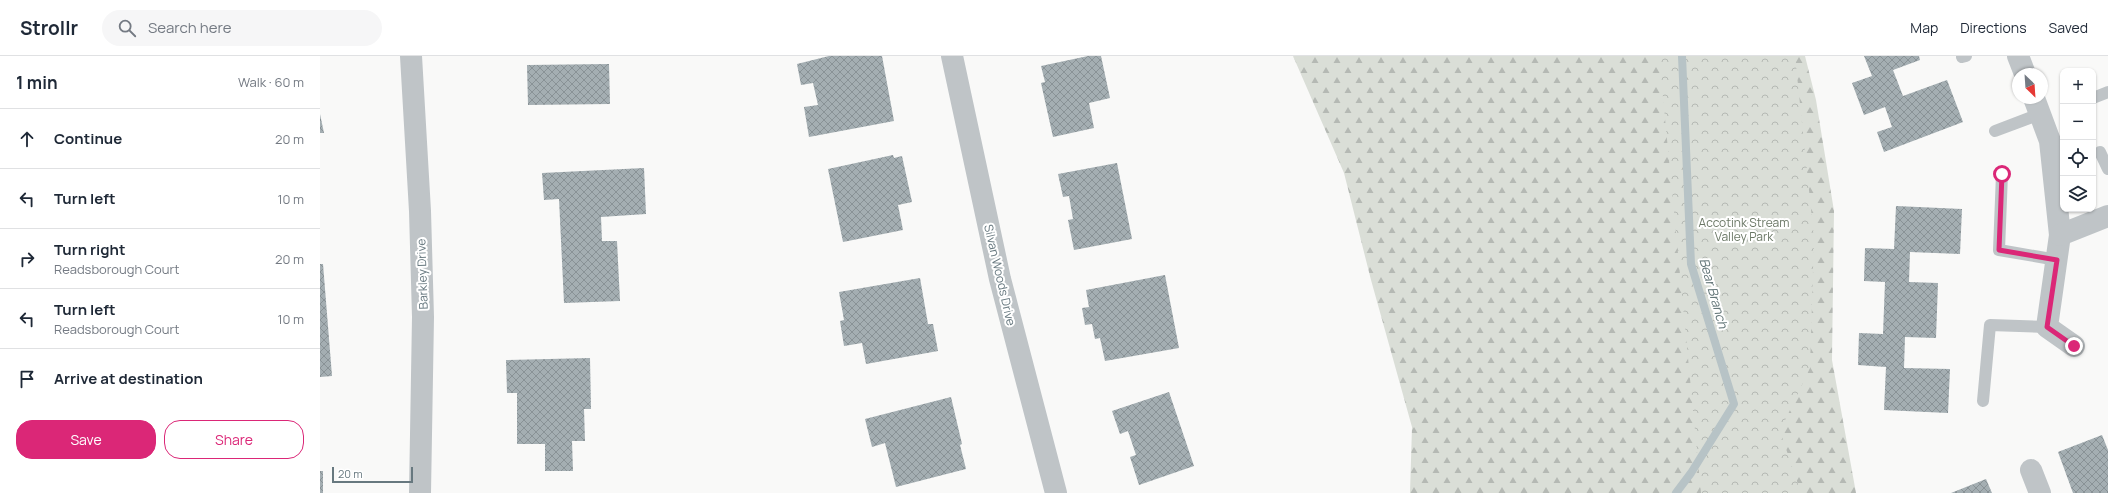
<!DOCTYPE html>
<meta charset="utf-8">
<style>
body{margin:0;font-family:Manrope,sans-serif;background:#f6f6f7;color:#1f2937}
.controls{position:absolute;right:12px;top:12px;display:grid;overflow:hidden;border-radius:8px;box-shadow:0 1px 3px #0004}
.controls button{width:36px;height:36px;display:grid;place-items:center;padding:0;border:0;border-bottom:1px solid #e0e1e3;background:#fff;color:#1f2937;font:20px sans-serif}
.compass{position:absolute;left:1692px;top:12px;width:36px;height:36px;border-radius:50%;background:#fff;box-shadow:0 1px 3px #0004;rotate:155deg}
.scale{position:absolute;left:12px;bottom:10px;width:81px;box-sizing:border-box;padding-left:4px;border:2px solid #67787f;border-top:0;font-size:11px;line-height:14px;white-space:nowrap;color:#67787f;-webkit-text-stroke:3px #fff;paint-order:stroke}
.stop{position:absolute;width:12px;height:12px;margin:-9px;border:3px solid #db2777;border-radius:50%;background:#fff}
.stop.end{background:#db2777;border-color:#fff;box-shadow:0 1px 4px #0008}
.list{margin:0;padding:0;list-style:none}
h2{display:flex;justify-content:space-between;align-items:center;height:52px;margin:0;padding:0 16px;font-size:17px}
h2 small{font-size:13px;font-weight:400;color:#747a83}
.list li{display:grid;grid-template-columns:26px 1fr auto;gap:12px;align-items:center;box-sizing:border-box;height:60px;padding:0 16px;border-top:1px solid #e0e1e3}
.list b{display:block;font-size:15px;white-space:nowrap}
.list p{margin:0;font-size:13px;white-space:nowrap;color:#747a83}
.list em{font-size:13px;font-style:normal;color:#747a83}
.actions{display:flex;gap:8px;padding:12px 16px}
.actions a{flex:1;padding:9px 0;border:1px solid #db2777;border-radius:16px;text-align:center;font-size:14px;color:#db2777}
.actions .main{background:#db2777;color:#fff}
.icon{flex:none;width:22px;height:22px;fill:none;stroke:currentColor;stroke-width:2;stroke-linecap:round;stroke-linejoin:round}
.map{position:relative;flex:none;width:1788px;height:437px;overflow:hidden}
header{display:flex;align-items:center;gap:24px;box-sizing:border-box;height:56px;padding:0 20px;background:#fff;border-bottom:1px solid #e0e1e3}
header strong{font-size:19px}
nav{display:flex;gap:22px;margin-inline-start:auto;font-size:14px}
.search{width:280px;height:36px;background:#f6f6f7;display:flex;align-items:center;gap:10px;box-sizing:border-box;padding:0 14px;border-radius:22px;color:#747a83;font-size:15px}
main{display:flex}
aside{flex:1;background:#fff}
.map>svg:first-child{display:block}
.forest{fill:url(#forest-firs)}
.park{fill:url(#park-crowns)}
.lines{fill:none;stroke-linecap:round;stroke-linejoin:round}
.stream{stroke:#b7c3c6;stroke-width:8}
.building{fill:url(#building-cross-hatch)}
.service{stroke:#bfc4c7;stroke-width:12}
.minor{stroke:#bfc4c7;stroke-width:22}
.tertiary{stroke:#bfc4c7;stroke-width:22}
.route{stroke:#db2777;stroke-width:5}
.labels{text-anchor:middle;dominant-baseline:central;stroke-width:4;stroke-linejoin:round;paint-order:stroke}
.park-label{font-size:12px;fill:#6b7866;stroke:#fff}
.street-label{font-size:12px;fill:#67787f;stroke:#fff}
.water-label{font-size:13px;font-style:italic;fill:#637678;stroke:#fff}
</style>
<header>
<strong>Strollr</strong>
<div class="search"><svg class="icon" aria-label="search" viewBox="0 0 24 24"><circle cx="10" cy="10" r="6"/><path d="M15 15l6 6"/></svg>Search here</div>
<nav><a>Map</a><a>Directions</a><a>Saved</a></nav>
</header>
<main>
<aside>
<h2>1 min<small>Walk · 60 m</small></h2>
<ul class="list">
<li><svg class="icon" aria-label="ahead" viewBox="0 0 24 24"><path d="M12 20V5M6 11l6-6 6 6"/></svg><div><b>Continue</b></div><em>20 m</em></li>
<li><svg class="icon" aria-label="left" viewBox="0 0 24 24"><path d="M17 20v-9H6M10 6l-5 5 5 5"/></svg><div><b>Turn left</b></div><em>10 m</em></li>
<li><svg class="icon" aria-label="right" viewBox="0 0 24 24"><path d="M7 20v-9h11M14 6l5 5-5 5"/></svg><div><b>Turn right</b><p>Readsborough Court</p></div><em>20 m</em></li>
<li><svg class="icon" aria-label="left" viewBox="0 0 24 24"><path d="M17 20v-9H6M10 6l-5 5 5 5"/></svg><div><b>Turn left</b><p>Readsborough Court</p></div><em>10 m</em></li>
<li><svg class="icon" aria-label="arrive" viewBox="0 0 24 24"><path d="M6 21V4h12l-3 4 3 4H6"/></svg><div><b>Arrive at destination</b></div></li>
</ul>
<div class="actions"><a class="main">Save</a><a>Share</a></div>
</aside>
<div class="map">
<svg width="1788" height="437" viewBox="0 0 1788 437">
<defs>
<pattern id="forest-firs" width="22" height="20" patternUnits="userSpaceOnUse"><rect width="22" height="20" fill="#daded7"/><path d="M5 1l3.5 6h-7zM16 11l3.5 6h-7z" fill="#b5b9b4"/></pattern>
<pattern id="park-crowns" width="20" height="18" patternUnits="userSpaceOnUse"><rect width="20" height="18" fill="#daded7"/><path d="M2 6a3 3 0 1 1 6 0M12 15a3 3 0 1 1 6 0" fill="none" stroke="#b5b9b4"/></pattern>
<pattern id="building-cross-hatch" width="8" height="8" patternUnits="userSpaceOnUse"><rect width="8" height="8" fill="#a4aeb2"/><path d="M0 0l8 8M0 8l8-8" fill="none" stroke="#899296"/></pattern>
</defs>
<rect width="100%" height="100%" fill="#f9f9f8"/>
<polygon class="forest" points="973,0 1485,0 1496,44 1514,155 1512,304 1536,437 1090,437 1092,371 1051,224 1024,117"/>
<polygon class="park" points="1339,0 1475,0 1494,182 1490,312 1460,375 1481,437 1381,437"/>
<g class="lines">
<polyline class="stream" points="1356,437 1371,417 1414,348 1371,208 1362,0"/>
</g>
<g class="building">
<polygon points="509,0 562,0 574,65 489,81 484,51 498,49 493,27 481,29 477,8"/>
<polygon points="768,0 781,0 790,42 769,47 774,72 733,81 721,27 725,26 721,10"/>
<polygon points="1544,0 1599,0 1600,4 1573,14 1583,40 1627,24 1643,66 1564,96 1557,76 1572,71 1565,51 1544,59 1532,27 1552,20"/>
<polygon points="289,8 290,48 208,49 207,9"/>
<polygon points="0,58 4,77 0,77"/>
<polygon points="573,99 574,102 582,100 592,146 578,149 583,174 523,186 508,113"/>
<polygon points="797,107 812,183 754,194 748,164 753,163 749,140 743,141 738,118"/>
<polygon points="324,112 326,158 281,161 282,185 297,185 300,245 244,247 239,143 224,144 222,117"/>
<polygon points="1576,150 1642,153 1640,198 1590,196 1589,226 1618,227 1616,282 1585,281 1584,312 1630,313 1628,357 1564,354 1566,311 1538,309 1539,277 1563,278 1565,226 1544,225 1545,192 1574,193"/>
<polygon points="0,208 3,208 12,320 0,321"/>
<polygon points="845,219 859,292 785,305 780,282 775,283 772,268 765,269 762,252 769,251 766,234"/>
<polygon points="600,222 608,268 613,268 618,295 546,308 542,287 524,290 520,265 524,264 519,236"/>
<polygon points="270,302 271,353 264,353 265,385 252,385 253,415 225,415 225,388 197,388 197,337 187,337 186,304"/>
<polygon points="849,336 874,410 819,429 810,401 816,399 808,375 800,378 792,355"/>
<polygon points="631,341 642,388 640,389 646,413 576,431 565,387 552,391 545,363"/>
<polygon points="1782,379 1788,394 1788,437 1753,437 1738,396"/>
<rect x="0" y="415" width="3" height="22"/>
<polygon points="1666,423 1672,437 1631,437"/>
</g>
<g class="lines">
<g class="service">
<polyline points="1642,1 1646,0"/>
<polyline points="1773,42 1788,36"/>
<polyline points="1675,75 1720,58"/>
<polyline points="1780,96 1788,113"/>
<polyline points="1682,118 1679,194 1737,204"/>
<polyline points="1663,345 1670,269 1727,271"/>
</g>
<g class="minor">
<polyline points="632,0 680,223 736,437"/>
<polyline points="1698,0 1705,18"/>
<polyline points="1714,42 1730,85 1740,179 1727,271 1754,290"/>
<polyline points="1740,179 1788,160"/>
<polyline points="1711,414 1720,437"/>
</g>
<polyline class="tertiary" points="91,0 100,155 103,261 100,437"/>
</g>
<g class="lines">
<polyline class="route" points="1682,118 1679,194 1737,204 1727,271 1754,290"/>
</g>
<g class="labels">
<g class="park-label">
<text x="1424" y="166">Accotink Stream<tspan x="1424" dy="14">Valley Park</tspan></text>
</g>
<g class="street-label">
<text transform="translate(102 218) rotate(-92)">Barkley Drive</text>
<text transform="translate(680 219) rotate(77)">Silvan Woods Drive</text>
</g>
<g class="water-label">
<text transform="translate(1394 237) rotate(74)">Bear Branch</text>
</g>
</g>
</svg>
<div class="controls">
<button>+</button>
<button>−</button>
<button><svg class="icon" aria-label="locate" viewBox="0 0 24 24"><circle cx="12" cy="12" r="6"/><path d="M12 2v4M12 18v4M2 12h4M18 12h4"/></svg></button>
<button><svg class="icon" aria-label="layers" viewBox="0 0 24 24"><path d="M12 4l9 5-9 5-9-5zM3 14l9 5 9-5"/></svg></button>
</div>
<svg class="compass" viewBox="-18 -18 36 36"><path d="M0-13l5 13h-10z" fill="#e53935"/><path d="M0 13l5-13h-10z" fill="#747a83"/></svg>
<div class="scale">20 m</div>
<div class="stop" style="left:1682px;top:118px"></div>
<div class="stop end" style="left:1754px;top:290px"></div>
</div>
</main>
